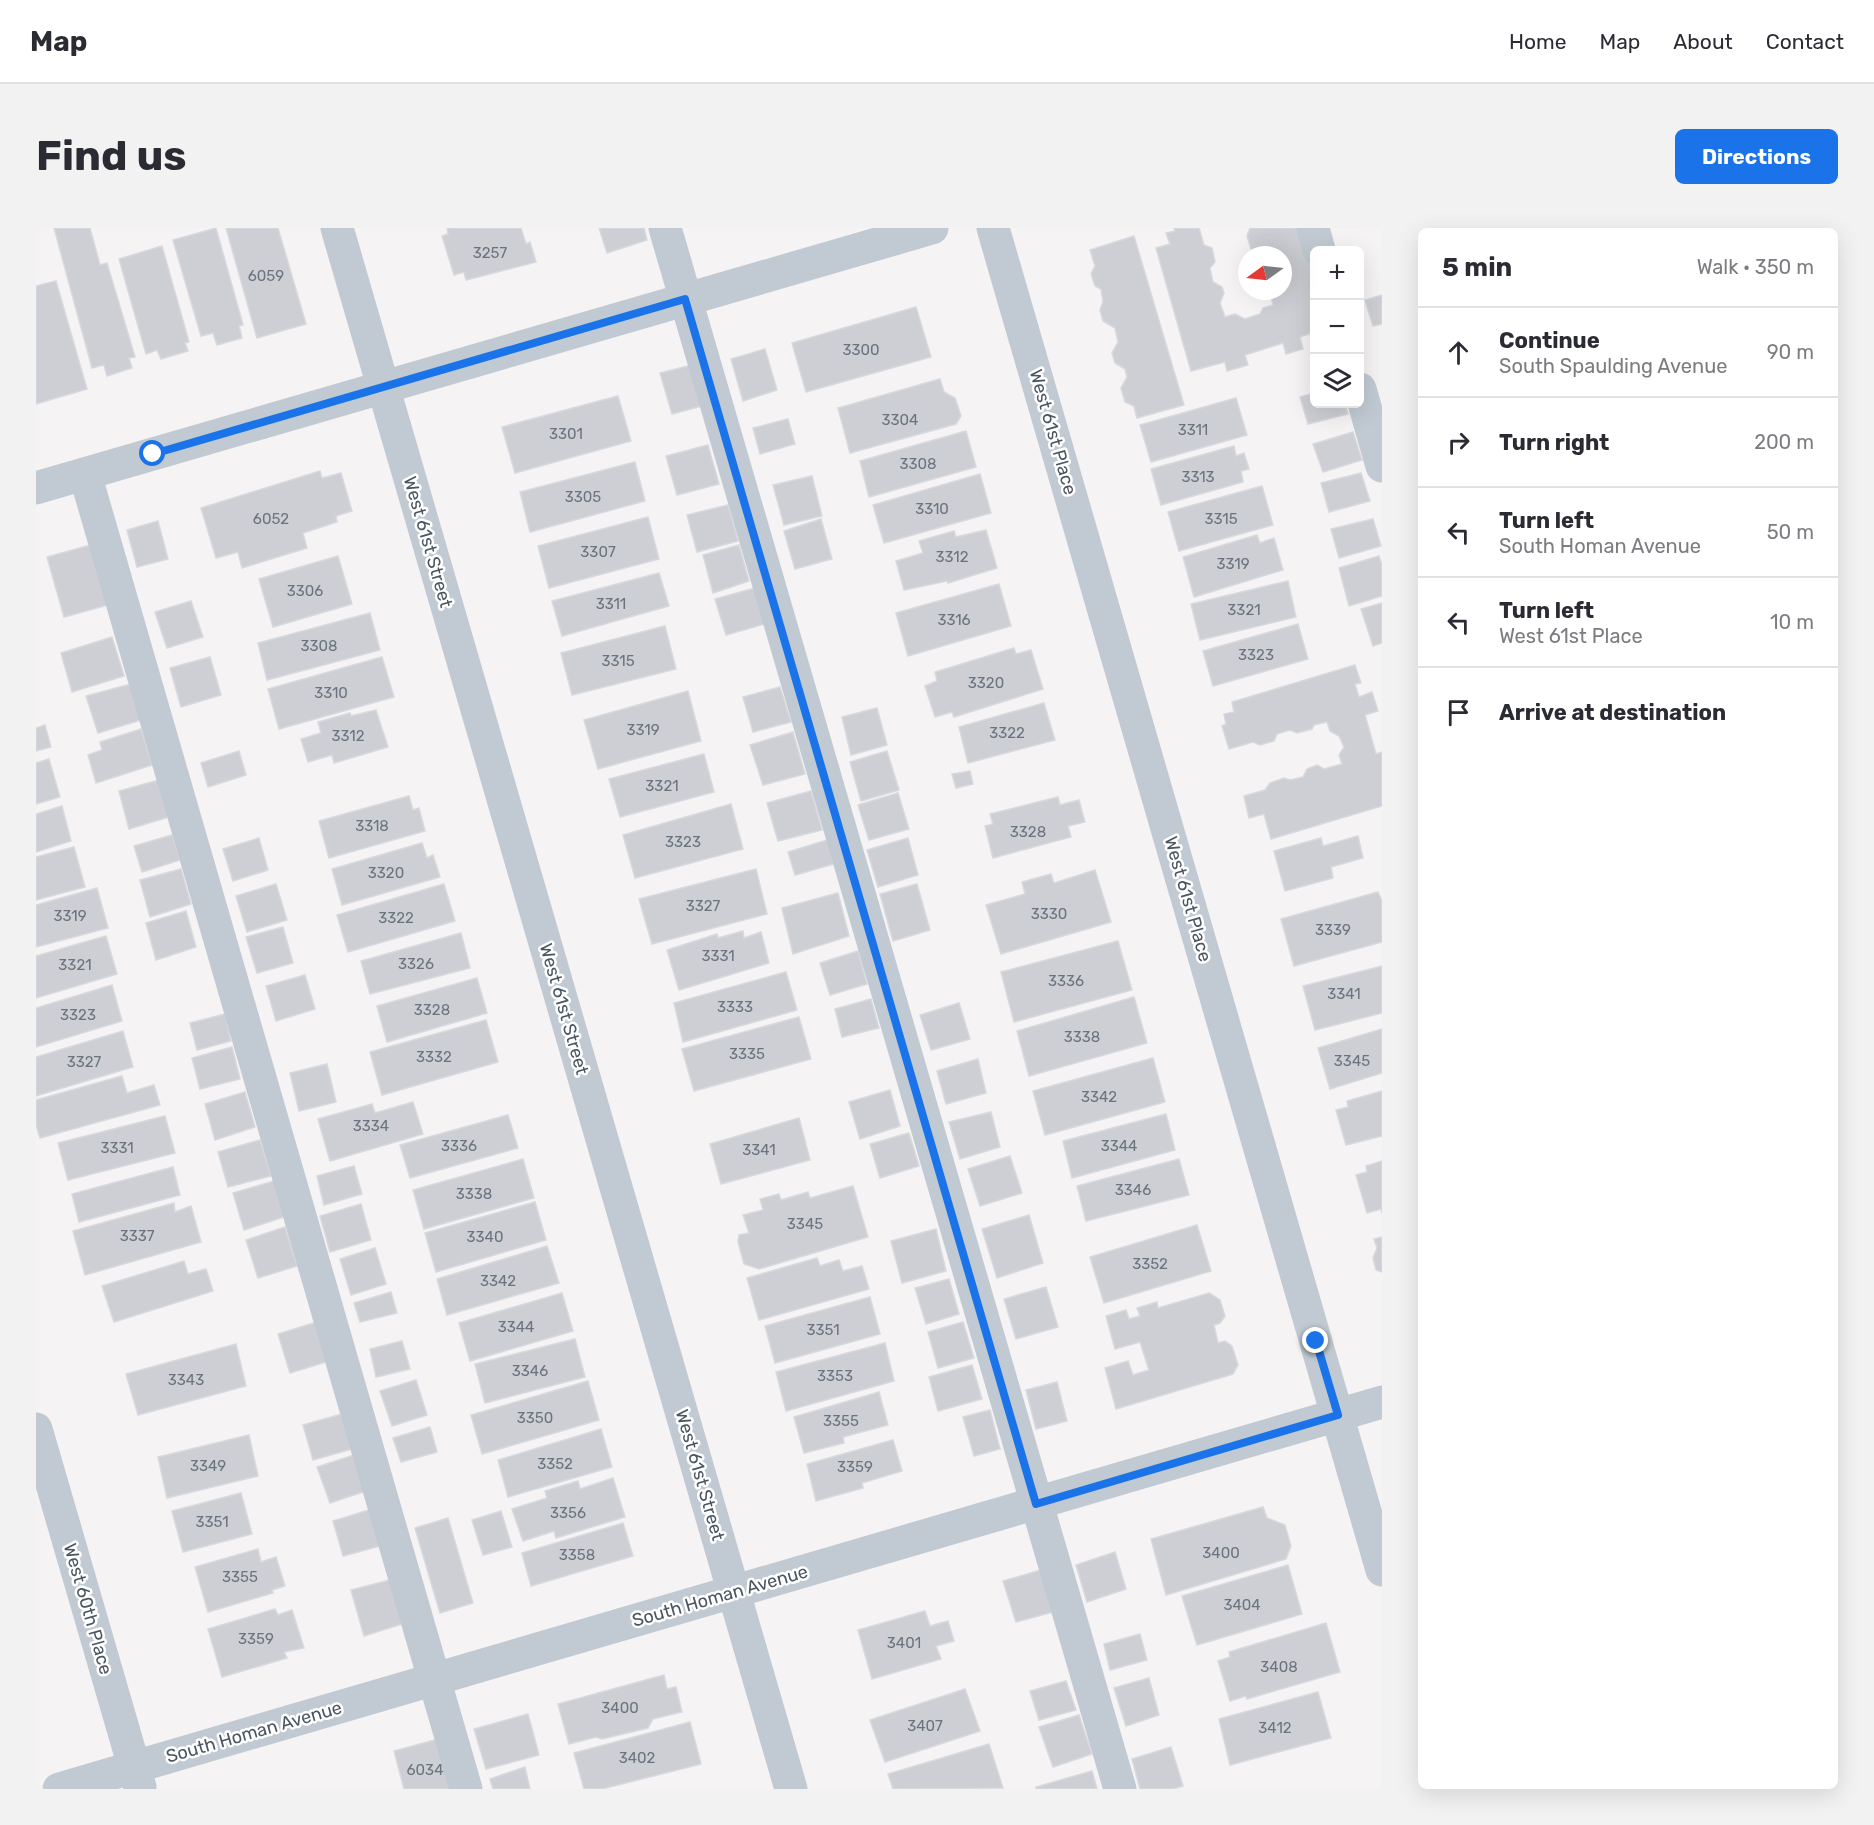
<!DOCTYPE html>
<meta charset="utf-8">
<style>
body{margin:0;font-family:Rubik,sans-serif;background:#f2f2f3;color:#2b2b33}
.controls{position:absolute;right:18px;top:18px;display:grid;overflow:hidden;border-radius:9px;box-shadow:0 6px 24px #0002}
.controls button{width:54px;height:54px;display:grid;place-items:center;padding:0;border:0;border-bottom:2px solid #e1e1e2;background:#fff;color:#2b2b33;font:30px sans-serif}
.compass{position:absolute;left:1202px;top:18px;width:54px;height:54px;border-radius:50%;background:#fff;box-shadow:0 6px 24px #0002;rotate:255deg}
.stop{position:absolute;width:18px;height:18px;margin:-14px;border:4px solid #1a73e8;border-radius:50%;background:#fff}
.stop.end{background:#1a73e8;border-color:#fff;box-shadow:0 2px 6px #0008}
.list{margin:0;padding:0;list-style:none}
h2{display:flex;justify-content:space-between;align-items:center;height:78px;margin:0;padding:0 24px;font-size:26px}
h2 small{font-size:20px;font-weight:400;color:#7c7c81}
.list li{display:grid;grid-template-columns:39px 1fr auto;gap:18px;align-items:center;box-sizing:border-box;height:90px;padding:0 24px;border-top:2px solid #e1e1e2}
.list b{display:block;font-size:22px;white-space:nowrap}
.list p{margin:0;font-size:20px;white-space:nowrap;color:#7c7c81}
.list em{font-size:20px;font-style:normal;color:#7c7c81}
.icon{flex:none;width:33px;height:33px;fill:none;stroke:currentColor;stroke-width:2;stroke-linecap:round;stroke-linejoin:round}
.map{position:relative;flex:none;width:1346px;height:1561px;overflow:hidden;border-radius:9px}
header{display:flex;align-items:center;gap:36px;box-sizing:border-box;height:84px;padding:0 30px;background:#fff;border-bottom:2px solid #e1e1e2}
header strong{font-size:28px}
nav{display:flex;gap:33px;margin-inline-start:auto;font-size:21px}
.intro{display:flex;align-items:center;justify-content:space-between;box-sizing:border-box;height:144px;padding:0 36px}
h1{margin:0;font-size:42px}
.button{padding:15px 27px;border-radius:9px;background:#1a73e8;color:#fff;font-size:21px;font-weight:700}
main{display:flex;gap:36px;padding:0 36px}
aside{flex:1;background:#fff;border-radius:9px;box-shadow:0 6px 24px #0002}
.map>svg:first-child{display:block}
.building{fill:#cdcfd5;stroke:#d7d9de;stroke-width:1.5}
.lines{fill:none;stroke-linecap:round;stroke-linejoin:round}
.minor{stroke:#c1cad2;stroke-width:33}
.route{stroke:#1a73e8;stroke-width:8}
.labels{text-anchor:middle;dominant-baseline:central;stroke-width:5;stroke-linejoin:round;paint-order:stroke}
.number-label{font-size:15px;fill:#6b747e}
.street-label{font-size:18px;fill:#4a5661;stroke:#fff}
</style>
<header>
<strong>Map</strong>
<nav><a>Home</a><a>Map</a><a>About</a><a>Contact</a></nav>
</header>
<div class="intro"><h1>Find us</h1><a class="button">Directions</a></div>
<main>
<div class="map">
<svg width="1346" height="1561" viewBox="0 0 1346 1561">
<rect width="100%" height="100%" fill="#f5f3f3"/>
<g class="building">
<polygon points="18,0 54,0 64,37 71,35 99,129 93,130 96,140 71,148 68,137 56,140"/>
<polygon points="180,0 207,97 203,98 206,110 181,117 177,105 165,108 137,12"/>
<polygon points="190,0 242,0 270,96 221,110"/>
<polygon points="411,0 485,0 490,16 494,14 500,34 430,52 428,44 418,47 406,8 412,6"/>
<polygon points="563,0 608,0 611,12 571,25"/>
<polygon points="1138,0 1163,0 1168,17 1176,20 1179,34 1174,40 1177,54 1186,59 1188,65 1184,75 1189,89 1199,86 1209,91 1224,86 1227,80 1237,77 1234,63 1247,63 1247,27 1225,27 1215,21 1211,8 1214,0 1264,0 1278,50 1278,104 1264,109 1267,121 1250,126 1247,115 1209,127 1212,137 1191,143 1189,134 1155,143 1120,20 1134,16 1130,5 1139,3"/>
<polygon points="1098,8 1148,177 1101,190 1098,178 1089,174 1085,160 1091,149 1089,141 1079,135 1076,125 1082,114 1079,100 1067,93 1064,82 1067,74 1065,61 1059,58 1055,46 1059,38 1054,22"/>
<polygon points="126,18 153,114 149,115 152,123 125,131 121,122 110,126 83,31"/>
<polygon points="20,53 51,161 0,176 0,58"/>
<polygon points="1346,67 1346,96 1337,98 1329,72"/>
<polygon points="880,79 895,129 770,164 756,115"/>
<polygon points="729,121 741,162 707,173 695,131"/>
<polygon points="656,137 666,178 636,186 624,145"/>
<polygon points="904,151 908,164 919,170 925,188 920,196 814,225 802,180"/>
<polygon points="1278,165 1278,176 1309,176 1312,186 1272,196 1264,169"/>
<polygon points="582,168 595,213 479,245 466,199"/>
<polygon points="1200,170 1211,207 1115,234 1104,197"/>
<polygon points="752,191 759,216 724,226 717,200"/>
<polygon points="930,203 940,239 833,269 824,233"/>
<polygon points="1317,204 1326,232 1287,244 1277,216"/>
<polygon points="672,217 683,256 641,267 630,228"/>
<polygon points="1198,218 1200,228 1208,225 1213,241 1205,243 1207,254 1125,277 1115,241"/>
<polygon points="599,234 609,273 494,304 484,264"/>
<polygon points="284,243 286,250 305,245 316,283 300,288 301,294 267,305 271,320 206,340 202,324 180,330 165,280"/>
<polygon points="1325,245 1334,273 1293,284 1285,255"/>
<polygon points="944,246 955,285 848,315 837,277"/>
<polygon points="776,248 786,288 748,297 737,257"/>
<polygon points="1226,258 1237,297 1143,323 1132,284"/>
<polygon points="692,277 702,313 661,324 651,287"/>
<polygon points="612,289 623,331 513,360 502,318"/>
<polygon points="785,291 796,331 759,341 748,303"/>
<polygon points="1337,291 1345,318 1303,330 1295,301"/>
<polygon points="122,293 132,331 101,339 91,302"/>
<polygon points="950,302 961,340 912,355 911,353 868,362 860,333 887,325 883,313 918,303 920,309"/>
<polygon points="1221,307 1224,315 1238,310 1247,342 1158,369 1147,329"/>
<polygon points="55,317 72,377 28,389 11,329"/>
<polygon points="703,317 713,353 677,365 667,327"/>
<polygon points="302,328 316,376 237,399 223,351"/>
<polygon points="1343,328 1346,337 1346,368 1313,378 1303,340"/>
<polygon points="623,345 633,378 526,408 516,373"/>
<polygon points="1252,353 1260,389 1164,412 1155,376"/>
<polygon points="963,356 975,398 872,428 860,385"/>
<polygon points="719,360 729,396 690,407 679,371"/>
<polygon points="155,373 167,409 131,420 119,384"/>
<polygon points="1346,375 1346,415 1337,418 1325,381"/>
<polygon points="334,385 344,422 231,452 222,415"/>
<polygon points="1262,396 1272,431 1177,458 1167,423"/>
<polygon points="629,398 640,441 536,467 525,425"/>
<polygon points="76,409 88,448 36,464 25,425"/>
<polygon points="978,420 980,426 995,422 1007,461 918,489 916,484 899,489 889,458 901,453 899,444"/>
<polygon points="174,429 185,467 145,479 134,440"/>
<polygon points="346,429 358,469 243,501 232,461"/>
<polygon points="1319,437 1325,455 1319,456 1323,469 1336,464 1342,483 1329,487 1340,526 1346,524 1346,578 1235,611 1228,586 1213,590 1208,568 1229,562 1234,555 1248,550 1254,552 1267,549 1271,541 1281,537 1288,541 1306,536 1303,527 1308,519 1303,508 1294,503 1291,494 1278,497 1276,501 1261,505 1254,502 1241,506 1238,513 1224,517 1217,514 1193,521 1186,498 1190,496 1188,486 1198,484 1196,474"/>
<polygon points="95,456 105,492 62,505 50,468"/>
<polygon points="744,459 755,494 717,504 707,469"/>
<polygon points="652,463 665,513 562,541 548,492"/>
<polygon points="1008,475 1019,512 932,535 923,499"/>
<polygon points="841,480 851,517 815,527 806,489"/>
<polygon points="340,482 352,519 298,535 296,527 272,534 265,511 285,505 282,494 314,485 315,488"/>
<polygon points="9,497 15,519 0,523 0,500"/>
<polygon points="105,501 116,537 60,555 52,527 66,522 64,514"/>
<polygon points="757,504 769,546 727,557 714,517"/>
<polygon points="203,523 210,547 172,559 165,535"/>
<polygon points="851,523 863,562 825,573 814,534"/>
<polygon points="668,526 678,564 584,589 573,551"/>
<polygon points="13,531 24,569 0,576 0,535"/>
<polygon points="934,543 937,556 920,560 916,546"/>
<polygon points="123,552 133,589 93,601 83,563"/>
<polygon points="775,563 786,602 742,613 731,575"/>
<polygon points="862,565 873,601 833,612 822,577"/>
<polygon points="373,568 377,582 383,580 389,603 293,630 283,593"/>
<polygon points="1022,569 1024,577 1043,572 1049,594 1032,598 1035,609 957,630 949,598 957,596 954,586"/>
<polygon points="695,576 707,621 599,650 587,607"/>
<polygon points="26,578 35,613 0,624 0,586"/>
<polygon points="136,607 144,632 106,644 98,618"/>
<polygon points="1322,608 1327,630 1295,639 1297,650 1249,663 1238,623 1285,610 1287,618"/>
<polygon points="223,610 232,642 197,653 187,621"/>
<polygon points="872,610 882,647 842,659 831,622"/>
<polygon points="791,612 798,636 759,647 752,624"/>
<polygon points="386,615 391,630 397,627 404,649 306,677 296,641"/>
<polygon points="38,619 49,659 0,672 0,629"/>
<polygon points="145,641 155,676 114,689 104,652"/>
<polygon points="720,641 731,686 616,716 603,671"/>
<polygon points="1059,642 1075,694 965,726 950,677 989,666 986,654 1015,646 1018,655"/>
<polygon points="240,656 251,692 211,704 200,668"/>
<polygon points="408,656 419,693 312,724 301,687"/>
<polygon points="881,656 894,702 857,713 844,666"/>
<polygon points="61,660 72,700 0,719 0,677"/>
<polygon points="1342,664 1346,673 1346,714 1258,738 1245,691"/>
<polygon points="802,665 813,708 757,726 746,680"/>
<polygon points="150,683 160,719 120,732 110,695"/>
<polygon points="247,699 257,735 221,745 210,709"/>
<polygon points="707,703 708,710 725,704 733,735 643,762 631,722 681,706 682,710"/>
<polygon points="425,705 434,740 334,766 325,733"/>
<polygon points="70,708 81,746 0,770 0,728"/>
<polygon points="1082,713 1096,762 978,794 965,744"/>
<polygon points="822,723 831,756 794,767 784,735"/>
<polygon points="1346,738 1346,785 1279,802 1267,758"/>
<polygon points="750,744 761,782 647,814 638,775"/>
<polygon points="269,747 279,781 240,793 230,758"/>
<polygon points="441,750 451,785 351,814 341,778"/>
<polygon points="76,757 86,793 0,819 0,780"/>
<polygon points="1098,769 1111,815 993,848 981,803"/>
<polygon points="835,771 843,800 806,809 799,781"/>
<polygon points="923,775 934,811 895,822 884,787"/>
<polygon points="189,786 195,813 161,822 154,795"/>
<polygon points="763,789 775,831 658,863 646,821"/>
<polygon points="450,792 462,834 346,867 334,824"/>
<polygon points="1346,801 1346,845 1294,861 1282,820"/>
<polygon points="87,803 97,839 0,868 0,829"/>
<polygon points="196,819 204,851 164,861 156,830"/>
<polygon points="1117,830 1129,874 1009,907 997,863"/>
<polygon points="942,831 950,865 910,876 901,843"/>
<polygon points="291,836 300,874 263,883 254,845"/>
<polygon points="86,848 91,865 118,857 124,877 4,910 0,897 0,872"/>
<polygon points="854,862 864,898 824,911 813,874"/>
<polygon points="1346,863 1346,908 1310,917 1300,882 1312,879 1311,873"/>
<polygon points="209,864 219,899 179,912 169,876"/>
<polygon points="377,874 387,906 294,933 282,891 336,876 339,885"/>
<polygon points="955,884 964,919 924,931 913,894"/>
<polygon points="1130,886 1139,922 1036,950 1027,913"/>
<polygon points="472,887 482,920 374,950 364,917"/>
<polygon points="129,888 139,925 32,952 22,915"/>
<polygon points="763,890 774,932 685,956 674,916"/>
<polygon points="873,905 883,938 844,950 834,916"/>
<polygon points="224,912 235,948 192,959 182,924"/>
<polygon points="974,928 986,965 944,978 932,941"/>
<polygon points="487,931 498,970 388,1001 377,962"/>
<polygon points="1143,931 1153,967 1050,993 1041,958"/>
<polygon points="1346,933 1346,985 1345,981 1331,985 1320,947 1331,944 1330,938"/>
<polygon points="318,938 326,966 288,977 281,948"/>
<polygon points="137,939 144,967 43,994 36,966"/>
<polygon points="238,953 248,989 208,1002 197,965"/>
<polygon points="817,958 832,1009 723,1041 708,1036 702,1014 703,1007 713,1005 707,987 727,982 724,971 743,966 745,972 772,964 774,970"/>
<polygon points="499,974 510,1012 400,1044 389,1005"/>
<polygon points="138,975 139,984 155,978 165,1014 49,1047 37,1003"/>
<polygon points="325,976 335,1012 294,1024 284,988"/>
<polygon points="993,987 1007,1035 961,1050 946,1001"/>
<polygon points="1161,997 1175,1043 1068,1075 1054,1029"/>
<polygon points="249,999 261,1038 222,1050 210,1012"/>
<polygon points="900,1001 910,1043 866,1055 855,1013"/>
<polygon points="1346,1009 1346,1044 1340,1042 1337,1030 1341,1020 1338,1011"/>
<polygon points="511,1018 523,1055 411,1087 401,1051"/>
<polygon points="339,1020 350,1056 315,1067 304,1031"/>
<polygon points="781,1030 784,1038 803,1032 807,1043 826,1038 833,1061 723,1092 711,1050"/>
<polygon points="148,1033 152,1046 170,1041 177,1063 78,1094 66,1058"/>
<polygon points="913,1051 923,1086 890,1096 879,1060"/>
<polygon points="1010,1059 1022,1099 980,1111 968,1071"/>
<polygon points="355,1064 361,1085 324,1094 318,1075"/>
<polygon points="526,1065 537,1103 434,1133 423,1095"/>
<polygon points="1173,1065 1184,1072 1189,1088 1184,1095 1178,1097 1182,1115 1189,1113 1196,1118 1202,1137 1197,1146 1080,1181 1069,1140 1092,1133 1097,1147 1113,1142 1104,1114 1079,1121 1070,1088 1090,1082 1093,1091 1104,1088 1101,1080 1121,1074 1122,1080"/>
<polygon points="834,1069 844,1106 739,1135 729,1098"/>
<polygon points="281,1094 293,1133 254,1145 242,1106"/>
<polygon points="927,1094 938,1130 902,1140 892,1104"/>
<polygon points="539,1111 549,1149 449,1175 439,1136"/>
<polygon points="366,1113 374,1141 340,1149 334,1121"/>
<polygon points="849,1115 858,1153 750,1183 740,1144"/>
<polygon points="200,1116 210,1158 102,1187 90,1146"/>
<polygon points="936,1137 946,1171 902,1183 893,1149"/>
<polygon points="380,1152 391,1187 356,1198 344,1163"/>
<polygon points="552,1153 563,1192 446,1226 435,1187"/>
<polygon points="1021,1154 1031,1193 1000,1201 990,1162"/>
<polygon points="843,1164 852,1197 807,1209 808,1215 768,1225 758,1189"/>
<polygon points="954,1182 964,1221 938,1228 927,1189"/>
<polygon points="306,1186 316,1221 277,1232 267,1197"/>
<polygon points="394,1199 401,1224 365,1234 357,1210"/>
<polygon points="565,1201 576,1239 472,1269 462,1232"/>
<polygon points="213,1207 222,1248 131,1270 122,1229"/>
<polygon points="857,1212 866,1243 826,1255 827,1260 780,1273 771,1236"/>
<polygon points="318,1227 330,1263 294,1275 281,1239"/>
<polygon points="577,1250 589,1289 520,1310 518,1303 487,1313 476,1281 511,1270 509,1263 542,1253 544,1261"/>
<polygon points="205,1265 216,1306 147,1324 136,1283"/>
<polygon points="1227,1279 1231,1290 1249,1297 1255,1318 1250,1331 1130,1367 1115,1311"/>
<polygon points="333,1282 344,1318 307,1328 297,1293"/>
<polygon points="465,1283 476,1319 447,1327 436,1292"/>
<polygon points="412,1290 437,1375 404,1385 379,1300"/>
<polygon points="587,1295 597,1328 495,1358 486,1325"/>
<polygon points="222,1321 225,1334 240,1329 249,1358 236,1362 237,1365 172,1384 159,1339"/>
<polygon points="1079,1324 1090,1361 1051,1374 1040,1337"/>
<polygon points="1252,1337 1266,1386 1161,1417 1146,1368"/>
<polygon points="1005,1342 1017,1384 980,1394 967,1353"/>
<polygon points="354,1352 366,1396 328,1408 315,1362"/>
<polygon points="239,1381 242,1387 256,1382 268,1420 248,1424 251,1430 186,1449 172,1401"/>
<polygon points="889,1383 894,1398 912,1393 918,1413 900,1418 905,1431 836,1451 822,1402"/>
<polygon points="1290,1395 1304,1444 1211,1471 1210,1468 1194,1473 1182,1433 1194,1429 1193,1424"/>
<polygon points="1104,1406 1111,1432 1074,1442 1068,1416"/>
<polygon points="628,1447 631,1461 640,1459 646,1484 617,1491 612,1500 566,1511 560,1509 533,1516 522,1476"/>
<polygon points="1113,1450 1123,1487 1090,1498 1078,1460"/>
<polygon points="1030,1453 1040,1482 1003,1492 994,1463"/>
<polygon points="929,1461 944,1503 849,1534 834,1492"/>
<polygon points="1282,1464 1295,1510 1194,1537 1183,1491"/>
<polygon points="492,1486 503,1527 450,1541 438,1501"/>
<polygon points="1043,1487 1056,1526 1017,1539 1003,1499"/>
<polygon points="654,1494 665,1536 566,1561 548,1561 538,1525"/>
<polygon points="406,1510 420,1561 368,1561 358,1523"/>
<polygon points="953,1516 967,1560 857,1561 852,1546"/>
<polygon points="1135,1519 1147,1558 1137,1561 1104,1561 1096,1531"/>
<polygon points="489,1539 494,1561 457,1561 454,1551"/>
<polygon points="1056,1543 1061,1561 1000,1561 1000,1559"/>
</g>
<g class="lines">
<g class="minor">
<polyline points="301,0 755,1561"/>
<polyline points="629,0 1084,1561"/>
<polyline points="957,0 1346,1342"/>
<polyline points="1277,0 1283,22"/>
<polyline points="1324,161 1346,238"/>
<polyline points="49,246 430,1561"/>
<polyline points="0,260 896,0"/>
<polyline points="0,1201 104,1559"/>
<polyline points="23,1561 1346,1174"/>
</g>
</g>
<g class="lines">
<polyline class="route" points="117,226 649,71 1000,1276 1302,1187 1280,1113"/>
</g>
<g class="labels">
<g class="number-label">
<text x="454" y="25">3257</text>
<text x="230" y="48">6059</text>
<text x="825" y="122">3300</text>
<text x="864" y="192">3304</text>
<text x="1157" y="202">3311</text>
<text x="530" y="206">3301</text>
<text x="882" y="236">3308</text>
<text x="1162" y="249">3313</text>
<text x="547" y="269">3305</text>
<text x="896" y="281">3310</text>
<text x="235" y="291">6052</text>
<text x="1185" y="291">3315</text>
<text x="562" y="324">3307</text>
<text x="916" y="329">3312</text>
<text x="1197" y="336">3319</text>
<text x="269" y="363">3306</text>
<text x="575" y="376">3311</text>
<text x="1208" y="382">3321</text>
<text x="918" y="392">3316</text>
<text x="283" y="418">3308</text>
<text x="1220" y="427">3323</text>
<text x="582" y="433">3315</text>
<text x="950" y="455">3320</text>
<text x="295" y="465">3310</text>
<text x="607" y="502">3319</text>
<text x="971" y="505">3322</text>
<text x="312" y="508">3312</text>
<text x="626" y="558">3321</text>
<text x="336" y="598">3318</text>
<text x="992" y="604">3328</text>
<text x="647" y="614">3323</text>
<text x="350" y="645">3320</text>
<text x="667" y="678">3327</text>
<text x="1013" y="686">3330</text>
<text x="34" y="688">3319</text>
<text x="360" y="690">3322</text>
<text x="1297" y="702">3339</text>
<text x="682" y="728">3331</text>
<text x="380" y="736">3326</text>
<text x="39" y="737">3321</text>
<text x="1030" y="753">3336</text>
<text x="1308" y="766">3341</text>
<text x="699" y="779">3333</text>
<text x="396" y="782">3328</text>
<text x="42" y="787">3323</text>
<text x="1046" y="809">3338</text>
<text x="711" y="826">3335</text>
<text x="398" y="829">3332</text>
<text x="1316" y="833">3345</text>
<text x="48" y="834">3327</text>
<text x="1063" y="869">3342</text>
<text x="335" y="898">3334</text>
<text x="423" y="918">3336</text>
<text x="1083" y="918">3344</text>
<text x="81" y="920">3331</text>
<text x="723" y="922">3341</text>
<text x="1097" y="962">3346</text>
<text x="438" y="966">3338</text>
<text x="769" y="996">3345</text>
<text x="101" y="1008">3337</text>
<text x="449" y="1009">3340</text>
<text x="1114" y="1036">3352</text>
<text x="462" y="1053">3342</text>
<text x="480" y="1099">3344</text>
<text x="787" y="1102">3351</text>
<text x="494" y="1143">3346</text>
<text x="799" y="1148">3353</text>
<text x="150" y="1152">3343</text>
<text x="499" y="1190">3350</text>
<text x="805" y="1193">3355</text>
<text x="519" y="1236">3352</text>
<text x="172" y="1238">3349</text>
<text x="819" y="1239">3359</text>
<text x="532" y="1285">3356</text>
<text x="176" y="1294">3351</text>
<text x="1185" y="1325">3400</text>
<text x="541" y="1327">3358</text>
<text x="204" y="1349">3355</text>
<text x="1206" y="1377">3404</text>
<text x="220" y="1411">3359</text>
<text x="868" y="1415">3401</text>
<text x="1243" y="1439">3408</text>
<text x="584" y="1480">3400</text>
<text x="889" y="1498">3407</text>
<text x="1239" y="1500">3412</text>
<text x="601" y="1530">3402</text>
<text x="389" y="1542">6034</text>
</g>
<g class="street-label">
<text transform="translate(1017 204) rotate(74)">West 61st Place</text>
<text transform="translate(392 314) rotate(74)">West 61st Street</text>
<text transform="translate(1152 671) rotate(74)">West 61st Place</text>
<text transform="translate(528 781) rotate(74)">West 61st Street</text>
<text transform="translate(664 1247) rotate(74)">West 61st Street</text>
<text transform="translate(684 1368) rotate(-16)">South Homan Avenue</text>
<text transform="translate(52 1381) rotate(74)">West 60th Place</text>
<text transform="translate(218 1504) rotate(-16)">South Homan Avenue</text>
</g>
</g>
</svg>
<div class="controls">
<button>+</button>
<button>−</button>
<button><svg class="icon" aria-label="layers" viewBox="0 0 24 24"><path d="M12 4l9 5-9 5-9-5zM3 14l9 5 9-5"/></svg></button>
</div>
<svg class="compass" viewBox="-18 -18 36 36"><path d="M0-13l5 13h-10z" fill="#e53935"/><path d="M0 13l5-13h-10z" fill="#7c7c81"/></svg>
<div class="stop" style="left:117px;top:226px"></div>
<div class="stop end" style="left:1280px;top:1113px"></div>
</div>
<aside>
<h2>5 min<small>Walk · 350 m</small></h2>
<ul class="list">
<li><svg class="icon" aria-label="ahead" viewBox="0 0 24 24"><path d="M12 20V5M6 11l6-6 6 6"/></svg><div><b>Continue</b><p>South Spaulding Avenue</p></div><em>90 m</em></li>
<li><svg class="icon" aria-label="right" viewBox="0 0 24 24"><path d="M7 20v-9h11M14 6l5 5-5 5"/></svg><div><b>Turn right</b></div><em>200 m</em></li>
<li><svg class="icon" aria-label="left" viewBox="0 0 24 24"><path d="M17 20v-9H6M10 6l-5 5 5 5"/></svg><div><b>Turn left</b><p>South Homan Avenue</p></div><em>50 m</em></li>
<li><svg class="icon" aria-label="left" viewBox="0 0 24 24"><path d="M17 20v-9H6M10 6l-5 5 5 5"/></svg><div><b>Turn left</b><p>West 61st Place</p></div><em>10 m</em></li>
<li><svg class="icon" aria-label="arrive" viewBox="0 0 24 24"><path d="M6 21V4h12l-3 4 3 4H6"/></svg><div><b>Arrive at destination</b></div></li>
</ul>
</aside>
</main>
